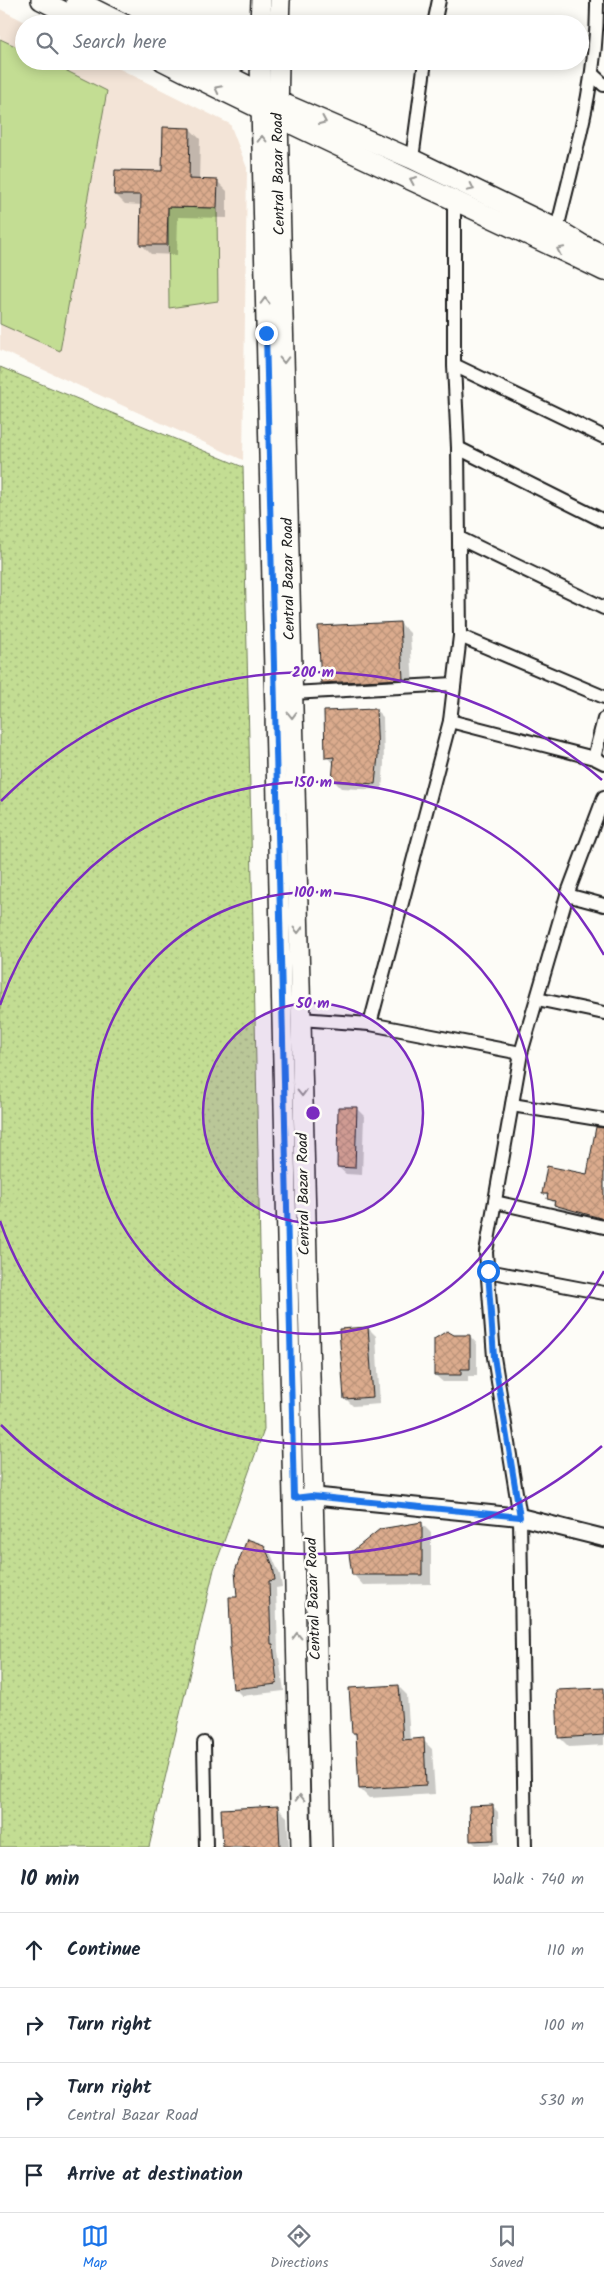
<!DOCTYPE html>
<meta charset="utf-8">
<style>
body{margin:0;font-family:Kalam,sans-serif;background:#f6f6f7;color:#1f2937}
.stop{position:absolute;width:15px;height:15px;margin:-11px;border:4px solid #1a73e8;border-radius:50%;background:#fff}
.stop.end{background:#1a73e8;border-color:#fff;box-shadow:0 1px 5px #0008}
.list{margin:0;padding:0;list-style:none}
h2{display:flex;justify-content:space-between;align-items:center;height:65px;margin:0;padding:0 20px;font-size:21px}
h2 small{font-size:16px;font-weight:400;color:#747a83}
.list li{display:grid;grid-template-columns:32px 1fr auto;gap:15px;align-items:center;box-sizing:border-box;height:75px;padding:0 20px;border-top:1px solid #e0e1e3}
.list b{display:block;font-size:19px;white-space:nowrap}
.list p{margin:0;font-size:16px;white-space:nowrap;color:#747a83}
.list em{font-size:16px;font-style:normal;color:#747a83}
.icon{flex:none;width:28px;height:28px;fill:none;stroke:currentColor;stroke-width:2;stroke-linecap:round;stroke-linejoin:round}
.map{position:relative;flex:none;width:604px;height:1847px;overflow:hidden}
.search{position:absolute;background:#fff;box-shadow:0 2px 12px #0003;left:15px;right:15px;top:15px;height:55px;display:flex;align-items:center;gap:12px;box-sizing:border-box;padding:0 18px;border-radius:28px;color:#747a83;font-size:19px}
.sheet{height:365px;background:#fff}
nav{display:flex;justify-content:space-around;align-items:center;box-sizing:border-box;height:70px;border-top:1px solid #e0e1e3;background:#fff;font-size:14px;color:#747a83}
nav a{display:grid;justify-items:center;gap:2px}
nav .on{color:#1a73e8}
.map>svg:first-child{display:block}
.built{fill:#f3e4d7}
.grass{fill:url(#grass-dots);stroke:#707c58}
.green{fill:#c3dd93;stroke:#707c58}
.shadow{fill:#0003}
.building{fill:url(#building-cross-hatch);stroke:#1c1c1c}
.lines{fill:none;stroke-linecap:round;stroke-linejoin:round}
.minor-casing{stroke:#1c1c1c;stroke-width:16}
.tertiary-casing{stroke:#1c1c1c;stroke-width:20}
.secondary-casing{stroke:#1c1c1c;stroke-width:22}
.minor{stroke:#fdfcf7;stroke-width:12}
.tertiary{stroke:#fdfcf7;stroke-width:16}
.secondary{stroke:#fdfcf7;stroke-width:19}
.oneway{stroke:#989794}
.route{stroke:#1a73e8;stroke-width:6}
.ring{fill:none;stroke:#7b2cbf;stroke-width:2.5}
.labels{text-anchor:middle;dominant-baseline:central;stroke-width:5;stroke-linejoin:round;paint-order:stroke}
.street-label{font-size:15px;fill:#1c1c1c;stroke:#fdfcf7}
.centre{fill:#7b2cbf;stroke:#fdfcf7;stroke-width:2.5}
.ring-label{font-size:15px;text-anchor:middle;font-weight:bold;fill:#7b2cbf;stroke:#fdfcf7;stroke-width:5;stroke-linejoin:round;paint-order:stroke}
</style>
<div class="map">
<svg width="604" height="1847" viewBox="0 0 604 1847">
<defs>
<pattern id="grass-dots" width="8" height="8" patternUnits="userSpaceOnUse" patternTransform="scale(1.25)"><rect width="8" height="8" fill="#c3dd93"/><path d="M2 2h.1M6 6h.1" fill="none" stroke="#a7bd7e" stroke-width="1.8" stroke-linecap="round"/></pattern>
<pattern id="building-cross-hatch" width="8" height="8" patternUnits="userSpaceOnUse" patternTransform="scale(1.25)"><rect width="8" height="8" fill="#dbab8d"/><path d="M0 0l8 8M0 8l8-8" fill="none" stroke="#bb9379"/></pattern>
</defs>
<rect width="100%" height="100%" fill="#fdfcf7"/>
<filter id="ink" filterUnits="userSpaceOnUse"><feTurbulence type="fractalNoise" baseFrequency=".02" numOctaves="2"/><feDisplacementMap in="SourceGraphic" scale="10" xChannelSelector="R" yChannelSelector="G"/><feConvolveMatrix kernelMatrix="1 2 1 2 8 2 1 2 1" color-interpolation-filters="sRGB"/></filter>
<g filter="url(#ink)">
<polygon class="built" points="0,9 29,24 24,24 24,61 104,61 230,124 247,168 243,460 0,350"/>
<polygon class="grass" points="0,367 243,467 264,1430 214,1569 149,1847 0,1847"/>
<g class="green">
<polygon points="0,39 24,50 24,61 47,61 107,91 60,351 0,324"/>
<polygon points="168,207 217,208 218,301 169,308"/>
</g>
<g class="shadow">
<polygon points="190,129 200,139 199,181 217,181 227,191 227,218 178,217 177,255 151,254 141,244 142,205 125,204 115,194 163,172"/>
<polygon points="400,623 410,633 413,688 333,693 322,683"/>
<polygon points="376,710 383,717 384,764 382,790 341,788 334,781 335,764 326,757"/>
<polygon points="356,1108 364,1116 362,1175 346,1174 338,1167"/>
<polygon points="604,1130 604,1224 563,1213 544,1193 588,1176"/>
<polygon points="368,1328 376,1336 380,1404 353,1406 345,1398"/>
<polygon points="454,1336 470,1336 477,1344 477,1376 468,1376 468,1382 443,1382 435,1375"/>
<polygon points="421,1523 431,1533 431,1584 363,1585 353,1574"/>
<polygon points="263,1546 271,1554 280,1575 282,1587 276,1588 278,1651 284,1691 242,1696 234,1688 233,1649 238,1598"/>
<polygon points="398,1686 407,1695 410,1740 423,1740 432,1749 435,1794 369,1798 360,1789 357,1737 353,1733"/>
<polygon points="604,1689 604,1745 569,1747 559,1737"/>
<polygon points="277,1807 287,1817 289,1847 224,1847"/>
<polygon points="493,1807 498,1812 499,1844 476,1845 471,1840"/>
</g>
<g class="building">
<polygon points="163,127 190,128 189,179 218,180 217,208 168,207 167,245 140,245 141,195 114,195 115,170 162,171"/>
<polygon points="400,622 403,679 321,683 318,626"/>
<polygon points="376,709 378,756 375,784 332,781 334,757 325,758 324,711"/>
<polygon points="338,1107 357,1107 355,1168 337,1167"/>
<polygon points="596,1127 604,1128 604,1219 554,1205 555,1201 547,1199 548,1194 542,1194 547,1166 587,1174"/>
<polygon points="368,1327 373,1397 344,1399 339,1329"/>
<polygon points="447,1331 454,1335 470,1335 470,1369 461,1369 461,1375 434,1375 434,1339"/>
<polygon points="422,1522 422,1575 352,1575 349,1554 380,1529"/>
<polygon points="247,1539 264,1545 273,1566 275,1580 269,1581 271,1644 273,1644 277,1684 233,1689 229,1648 231,1648 229,1597 237,1597 235,1571"/>
<polygon points="399,1685 403,1740 424,1738 426,1785 359,1789 356,1733 352,1733 349,1688"/>
<polygon points="604,1688 604,1735 558,1738 556,1690"/>
<polygon points="493,1805 494,1840 470,1841 469,1806"/>
<polygon points="278,1806 280,1847 223,1847 221,1809"/>
</g>
<g class="lines">
<defs>
<g id="minor">
<polyline points="434,24 439,0"/>
<polyline points="592,74 604,85"/>
<polyline points="412,159 425,61"/>
<path d="M557,229C575,154 598,78 597,0"/>
<polyline points="454,365 604,437"/>
<polyline points="458,448 604,521"/>
<polyline points="459,538 604,608"/>
<polyline points="460,636 604,697"/>
<polyline points="292,693 454,684"/>
<polyline points="450,721 594,758 604,763"/>
<polyline points="594,758 604,719"/>
<polyline points="567,895 604,905"/>
<polyline points="537,999 604,1013"/>
<polyline points="300,1019 370,1024 521,1053"/>
<polyline points="370,1024 450,721 460,636 458,448 454,365 454,198"/>
<polyline points="512,1105 604,1120"/>
<polyline points="495,1202 604,1227"/>
<polyline points="488,1271 604,1293"/>
<polyline points="204,1743 206,1847"/>
<polyline points="525,1847 520,1517 494,1357 486,1252 521,1053 567,895 604,797"/>
</g>
<polyline id="tertiary" points="294,1498 311,1496 520,1517 604,1538"/>
<g id="secondary">
<polyline points="41,0 88,24"/>
<polyline points="76,0 124,24"/>
<polyline points="260,24 261,0"/>
<polyline points="279,24 280,0"/>
<path d="M163,61C308,135 457,200 604,271"/>
<polyline points="199,61 278,101 412,159 557,229 583,245 604,255"/>
<polyline points="260,61 301,1847"/>
<polyline points="279,61 278,119 322,1847"/>
<polyline points="219,72 238,61"/>
</g>
</defs>
<use href="#minor" class="minor-casing"/>
<use href="#tertiary" class="tertiary-casing"/>
<use href="#secondary" class="secondary-casing"/>
<use href="#minor" class="minor"/>
<use href="#tertiary" class="tertiary"/>
<use href="#secondary" class="secondary"/>
</g>
<defs><path id="oneway-chevron" d="M-2-3.5L2.5 0L-2 3.5" fill="none" stroke-width="1.6" stroke-linecap="round" stroke-linejoin="round" transform="scale(1.25)"/></defs>
<g class="oneway">
<use href="#oneway-chevron" transform="translate(218 89) rotate(-153)"/>
<use href="#oneway-chevron" transform="translate(323 121) rotate(24)"/>
<use href="#oneway-chevron" transform="translate(262 139) rotate(-91)"/>
<use href="#oneway-chevron" transform="translate(413 180) rotate(-156)"/>
<use href="#oneway-chevron" transform="translate(471 188) rotate(26)"/>
<use href="#oneway-chevron" transform="translate(560 250) rotate(-154)"/>
<use href="#oneway-chevron" transform="translate(265 301) rotate(-91)"/>
<use href="#oneway-chevron" transform="translate(284 360) rotate(89)"/>
<use href="#oneway-chevron" transform="translate(292 715) rotate(89)"/>
<use href="#oneway-chevron" transform="translate(298 930) rotate(89)"/>
<use href="#oneway-chevron" transform="translate(302 1093) rotate(89)"/>
<use href="#oneway-chevron" transform="translate(297 1636) rotate(-91)"/>
<use href="#oneway-chevron" transform="translate(300 1798) rotate(-91)"/>
</g>
</g>
<g class="lines" filter="url(#ink)">
<polyline class="route" points="266,333 294,1498 311,1496 520,1517 494,1357 488,1271"/>
</g>
<circle cx="313" cy="1113" r="110" fill="#7b2cbf" fill-opacity=".12"/>
<g class="ring">
<circle cx="313" cy="1113" r="110"/>
<circle cx="313" cy="1113" r="221"/>
<path d="M604 1271A331 331 0 0 1 0 1221M0 1005A331 331 0 0 1 604 955"/>
<path d="M602 1446A441 441 0 0 1 1 1425M1 801A441 441 0 0 1 602 780"/>
</g>
<g class="labels">
<g class="street-label">
<text transform="translate(279 174) rotate(-91)">Central Bazar Road</text>
<text transform="translate(289 579) rotate(-91)">Central Bazar Road</text>
<text transform="translate(304 1194) rotate(-91)">Central Bazar Road</text>
<text transform="translate(314 1599) rotate(-92)">Central Bazar Road</text>
</g>
</g>
<circle cx="313" cy="1113" r="8" class="centre"/>
<g class="ring-label">
<text x="313" y="677">200 m</text>
<text x="313" y="787">150 m</text>
<text x="313" y="897">100 m</text>
<text x="313" y="1008">50 m</text>
</g>
</svg>
<div class="stop" style="left:488px;top:1271px"></div>
<div class="stop end" style="left:266px;top:333px"></div>
<div class="search"><svg class="icon" aria-label="search" viewBox="0 0 24 24"><circle cx="10" cy="10" r="6"/><path d="M15 15l6 6"/></svg>Search here</div>
</div>
<section class="sheet">
<h2>10 min<small>Walk · 740 m</small></h2>
<ul class="list">
<li><svg class="icon" aria-label="ahead" viewBox="0 0 24 24"><path d="M12 20V5M6 11l6-6 6 6"/></svg><div><b>Continue</b></div><em>110 m</em></li>
<li><svg class="icon" aria-label="right" viewBox="0 0 24 24"><path d="M7 20v-9h11M14 6l5 5-5 5"/></svg><div><b>Turn right</b></div><em>100 m</em></li>
<li><svg class="icon" aria-label="right" viewBox="0 0 24 24"><path d="M7 20v-9h11M14 6l5 5-5 5"/></svg><div><b>Turn right</b><p>Central Bazar Road</p></div><em>530 m</em></li>
<li><svg class="icon" aria-label="arrive" viewBox="0 0 24 24"><path d="M6 21V4h12l-3 4 3 4H6"/></svg><div><b>Arrive at destination</b></div></li>
</ul>
</section>
<nav>
<a class="on"><svg class="icon" aria-label="map" viewBox="0 0 24 24"><path d="M3 6l6-2 6 2 6-2v14l-6 2-6-2-6 2zM9 4v14M15 6v14"/></svg>Map</a>
<a><svg class="icon" aria-label="directions" viewBox="0 0 24 24"><path d="M12 3l9 9-9 9-9-9zM9 14v-3h6M13 9l2 2-2 2"/></svg>Directions</a>
<a><svg class="icon" aria-label="saved" viewBox="0 0 24 24"><path d="M7 4h10v16l-5-4-5 4z"/></svg>Saved</a>
</nav>
